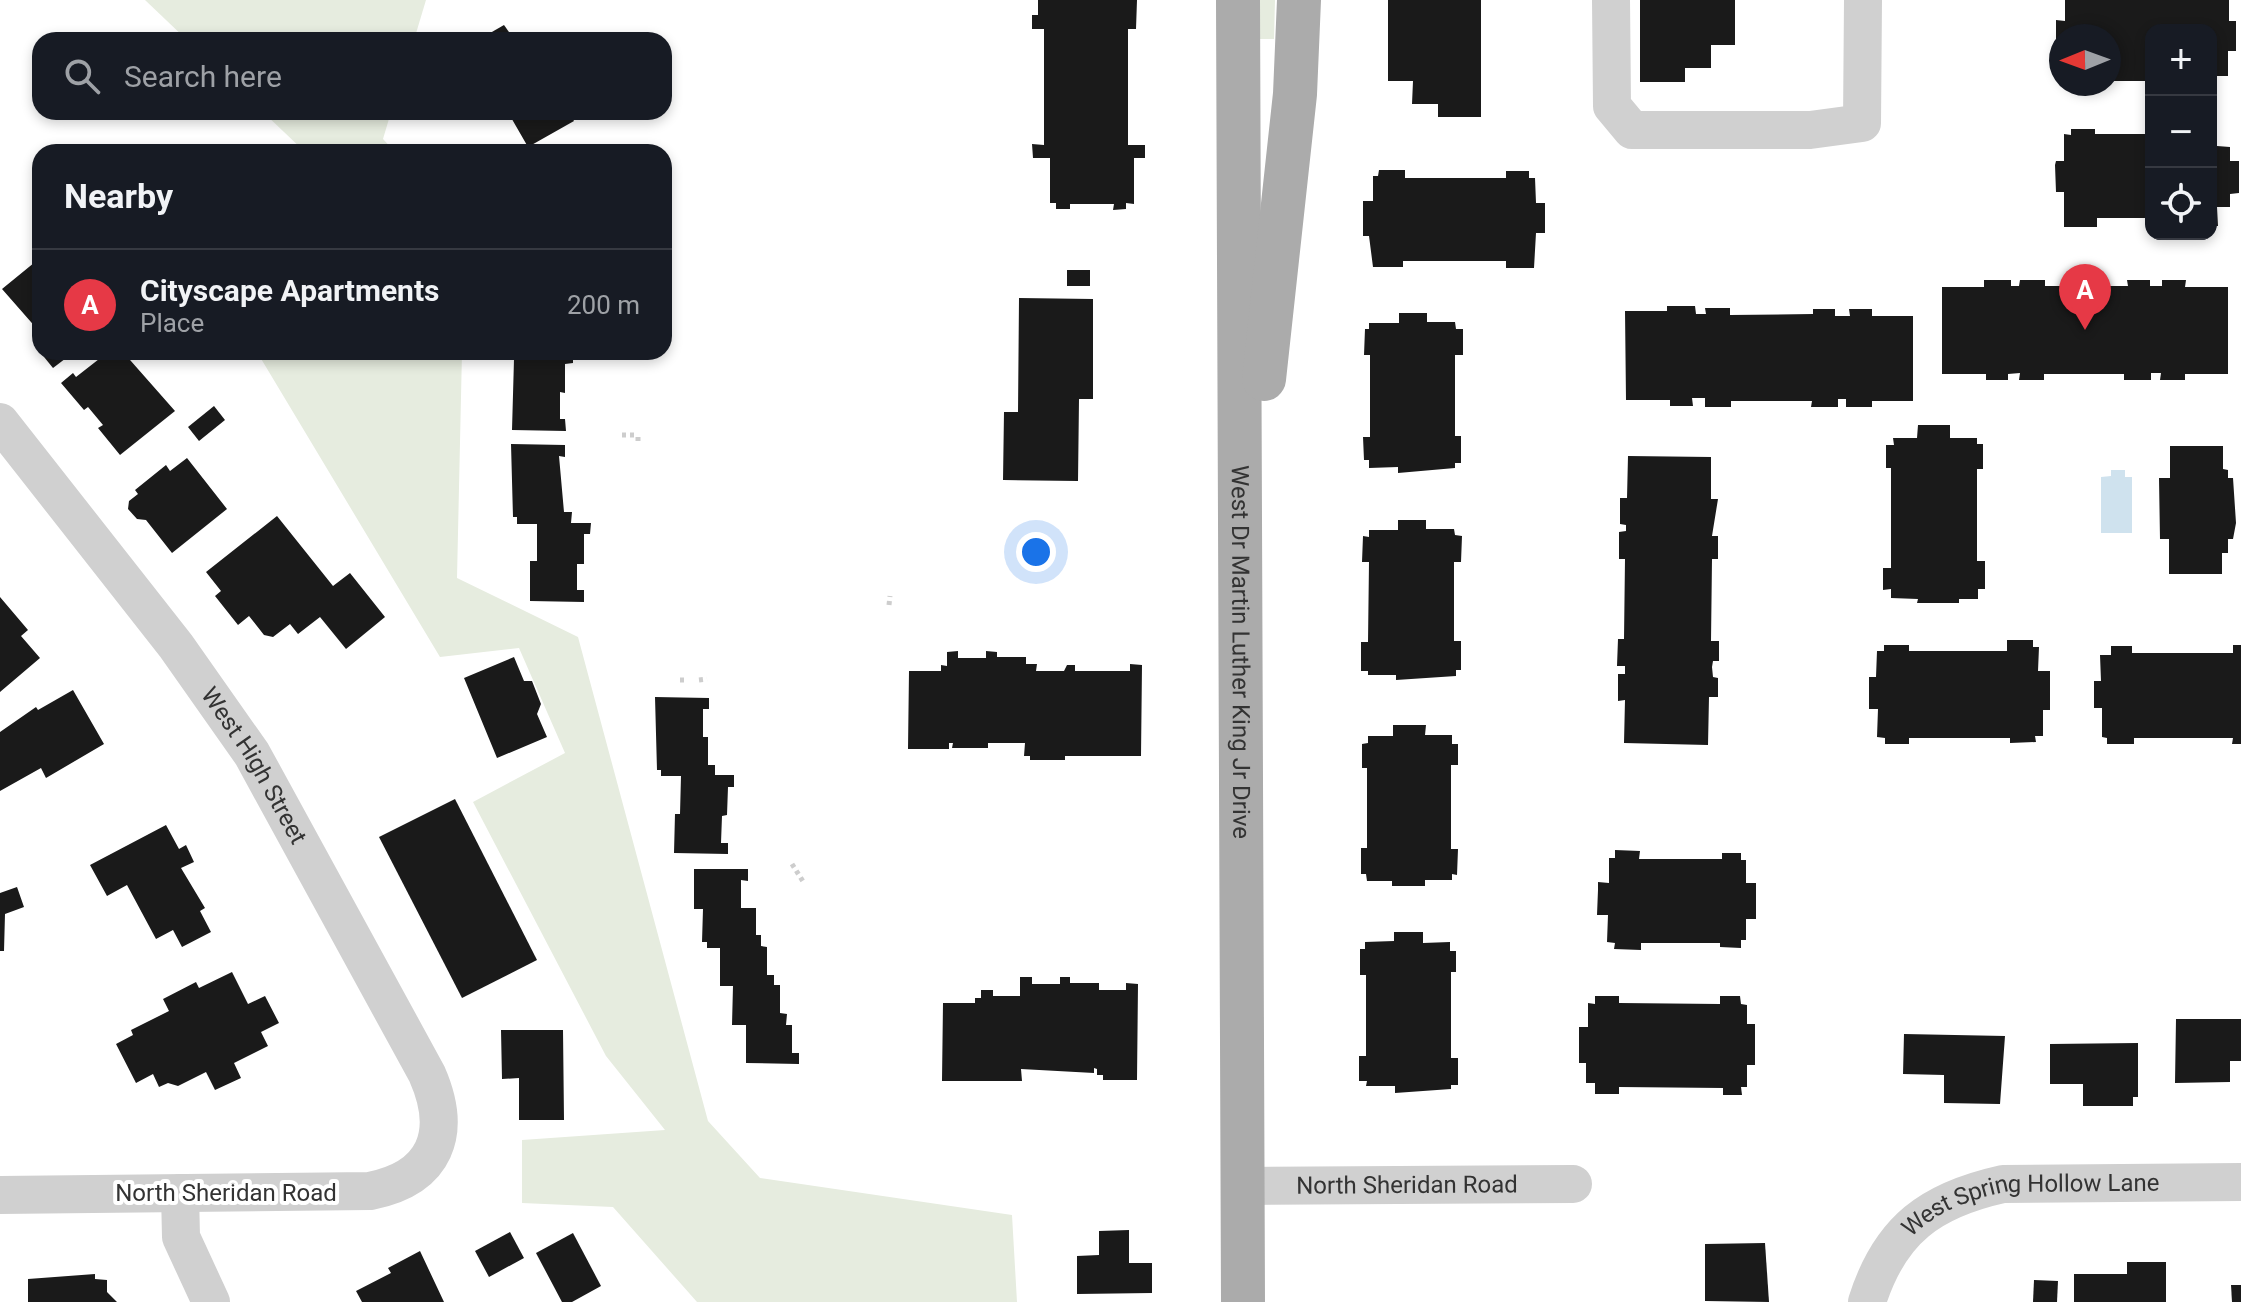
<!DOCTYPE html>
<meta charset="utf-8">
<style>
body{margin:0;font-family:Roboto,sans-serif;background:#20242c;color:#f1f3f6}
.controls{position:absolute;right:24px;top:24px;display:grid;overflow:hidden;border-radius:16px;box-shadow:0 4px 12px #0003}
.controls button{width:72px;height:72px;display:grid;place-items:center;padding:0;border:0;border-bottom:2px solid #363941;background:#171b24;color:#f1f3f6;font:40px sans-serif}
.compass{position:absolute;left:2049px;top:24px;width:72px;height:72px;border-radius:50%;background:#171b24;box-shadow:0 4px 12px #0003;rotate:269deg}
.you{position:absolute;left:1036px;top:552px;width:28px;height:28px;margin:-20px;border:6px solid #fff;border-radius:50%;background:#1a73e8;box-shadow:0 0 0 12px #1a73e833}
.badge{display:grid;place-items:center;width:52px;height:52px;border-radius:50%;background:#e63946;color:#fff;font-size:26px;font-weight:700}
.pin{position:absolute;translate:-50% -66px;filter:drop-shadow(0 2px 4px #0008)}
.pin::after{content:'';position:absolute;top:42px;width:28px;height:24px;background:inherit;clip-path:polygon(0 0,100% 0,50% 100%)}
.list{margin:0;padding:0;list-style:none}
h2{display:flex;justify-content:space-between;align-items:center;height:104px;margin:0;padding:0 32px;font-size:34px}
h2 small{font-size:26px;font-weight:400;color:#9ea1a6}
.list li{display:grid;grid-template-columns:52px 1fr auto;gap:24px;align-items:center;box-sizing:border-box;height:112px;padding:0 32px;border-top:2px solid #363941}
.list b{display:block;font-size:30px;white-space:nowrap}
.list p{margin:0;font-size:26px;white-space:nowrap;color:#9ea1a6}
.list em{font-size:26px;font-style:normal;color:#9ea1a6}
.icon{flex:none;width:44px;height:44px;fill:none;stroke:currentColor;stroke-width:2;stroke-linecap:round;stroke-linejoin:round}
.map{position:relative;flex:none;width:2241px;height:1302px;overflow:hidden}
.search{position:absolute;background:#171b24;box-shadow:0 4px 12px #0003;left:32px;top:32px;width:640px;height:88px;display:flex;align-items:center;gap:20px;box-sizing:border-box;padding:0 28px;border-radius:24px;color:#9ea1a6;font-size:30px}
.panel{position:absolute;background:#171b24;box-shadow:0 4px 12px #0003;left:32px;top:144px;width:640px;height:216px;border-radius:24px}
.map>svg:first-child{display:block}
.green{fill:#e6ecdf}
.water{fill:#cfe2ee}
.building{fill:#1a1a1a}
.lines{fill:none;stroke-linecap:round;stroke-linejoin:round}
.path{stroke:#cdcdcd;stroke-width:5;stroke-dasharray:4 4;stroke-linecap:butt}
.minor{stroke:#d0d0d0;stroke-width:38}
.major{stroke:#ababab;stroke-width:44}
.labels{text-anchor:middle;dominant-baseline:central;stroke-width:8;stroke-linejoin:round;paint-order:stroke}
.street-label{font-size:24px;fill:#333;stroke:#fff}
</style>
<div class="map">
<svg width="2241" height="1302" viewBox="0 0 2241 1302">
<rect width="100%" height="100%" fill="#fff"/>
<g class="green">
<polygon points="145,0 426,0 414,40 187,40"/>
<polygon points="1250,0 1275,0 1274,39 1251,39"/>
<polygon points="263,112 391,112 383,139 395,152 305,152"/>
<polygon points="257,352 462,352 457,578 578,637 708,1121 760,1178 1012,1215 1017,1302 697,1302 613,1207 522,1203 522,1140 665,1130 606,1056 473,802 565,753 519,648 440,657"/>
</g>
<polygon class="water" points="2111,470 2125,470 2125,477 2132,477 2132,533 2101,533 2101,477 2111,476"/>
<g class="building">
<polygon points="1038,0 1137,0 1136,29 1128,29 1128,145 1145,145 1145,158 1134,158 1134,204 1126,203 1126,209 1113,210 1114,204 1070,204 1070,209 1056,209 1056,203 1050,203 1050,158 1033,158 1032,144 1044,145 1044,29 1032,29 1032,15 1038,15"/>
<polygon points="1388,0 1481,0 1481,117 1438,117 1438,104 1412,104 1413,81 1388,81"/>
<polygon points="1640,0 1735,0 1735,45 1711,45 1711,68 1685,68 1685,82 1640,82"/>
<polygon points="2065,0 2229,0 2229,21 2236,21 2236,51 2228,51 2228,76 2217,76 2216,88 2211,88 2211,30 2151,30 2151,81 2109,81 2109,36 2061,36 2061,53 2056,53 2056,20 2065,21"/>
<polygon points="504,25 511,35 505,40 478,40"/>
<rect x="2064" y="84" width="33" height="4"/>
<polygon points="500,112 569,112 574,121 528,147 509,114 503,117"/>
<polygon points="2071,129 2095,129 2095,134 2151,134 2151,218 2097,218 2097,227 2064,227 2064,192 2056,192 2055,165 2056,161 2064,161 2064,134 2071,135"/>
<polygon points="2211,129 2217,129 2217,146 2230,147 2230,161 2239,161 2239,193 2230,194 2230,207 2217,207 2218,226 2211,226"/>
<polygon points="1379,170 1405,170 1405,178 1506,178 1506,171 1529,171 1529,178 1535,178 1536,203 1545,203 1545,233 1536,233 1534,268 1506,268 1506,261 1403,261 1403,267 1373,267 1369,236 1363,236 1363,201 1373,201 1373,176 1378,176"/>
<polygon points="40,258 40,338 38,330 2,289"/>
<rect x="1067" y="270" width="23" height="16"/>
<polygon points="1984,280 2011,280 2011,286 2019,286 2020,280 2045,280 2045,286 2128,286 2127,280 2150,280 2150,286 2162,286 2162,280 2186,280 2185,287 2228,287 2228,374 2185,374 2185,380 2160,380 2161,373 2151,373 2151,380 2124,380 2124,374 2044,374 2044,380 2019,380 2020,373 2008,374 2008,380 1986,380 1986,374 1942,374 1942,287 1984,287"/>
<polygon points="1019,298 1093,299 1093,399 1079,399 1078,481 1003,480 1004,412 1018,412"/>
<polygon points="1667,306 1695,306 1696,314 1706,314 1705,308 1730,308 1730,315 1813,314 1813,309 1835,309 1835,316 1850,316 1849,309 1872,309 1872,316 1913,316 1913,401 1872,401 1872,407 1846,407 1846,399 1838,399 1838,407 1811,407 1812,401 1731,401 1731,407 1705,407 1705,398 1692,398 1693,406 1670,406 1670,400 1626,400 1625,311 1667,311"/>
<polygon points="1399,313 1427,313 1427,322 1455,322 1456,329 1463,329 1463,355 1455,355 1455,436 1461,436 1461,463 1455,463 1455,468 1398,473 1398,467 1369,468 1369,460 1364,460 1363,437 1370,437 1370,355 1364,355 1365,329 1369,329 1369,323 1399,323"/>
<polygon points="40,352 74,352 53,368"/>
<polygon points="108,352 123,352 175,411 120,455 98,428 103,425 88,407 84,410 61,383 73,373 76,377"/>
<polygon points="518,352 573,352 573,363 565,364 565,393 560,392 560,419 565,419 566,431 512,430 514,359 519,359"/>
<polygon points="214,406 225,420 199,441 188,427"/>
<polygon points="1918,425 1950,425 1950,438 1977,438 1977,444 1983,444 1983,469 1977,469 1977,561 1985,561 1985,589 1978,589 1978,599 1959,599 1959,603 1917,603 1918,599 1891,598 1891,589 1883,590 1883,568 1891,568 1891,468 1886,468 1886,445 1894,445 1893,438 1917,438"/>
<polygon points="511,444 565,445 565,457 559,456 564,512 572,512 571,523 591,523 590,534 584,534 584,564 577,564 577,590 584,590 584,602 530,601 530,561 537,561 537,524 517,524 517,517 513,517"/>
<polygon points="2170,446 2223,446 2223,469 2228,470 2228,478 2233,478 2236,523 2233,539 2228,539 2228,553 2222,553 2222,574 2169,574 2169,539 2160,539 2159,478 2170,478"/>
<polygon points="1628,456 1711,457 1711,499 1718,499 1712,536 1718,536 1718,559 1712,559 1711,641 1719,641 1719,661 1713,661 1712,667 1713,677 1718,678 1718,697 1709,697 1708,745 1624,743 1625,700 1618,701 1618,674 1625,674 1625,666 1617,666 1618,639 1624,639 1625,559 1619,559 1619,532 1626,531 1626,525 1620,524 1620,498 1627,498"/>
<polygon points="187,458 227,509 172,553 146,520 137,519 128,509 129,501 138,494 135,490 166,465 170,471"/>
<polygon points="277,516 333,586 350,573 385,617 346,649 320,617 298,634 290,624 273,637 264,635 249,616 238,625 215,596 221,591 206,572"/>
<polygon points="1398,520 1426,520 1426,529 1454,529 1455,535 1462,536 1461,562 1454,562 1454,641 1461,641 1461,670 1456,670 1456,676 1396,680 1396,675 1368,675 1368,671 1361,671 1361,642 1368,642 1369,562 1362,562 1363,536 1369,537 1369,530 1398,530"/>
<polygon points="0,597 28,630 21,636 40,658 0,692"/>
<polygon points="2007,640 2033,640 2033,647 2039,647 2038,671 2050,671 2050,710 2043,710 2043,736 2035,736 2036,742 2010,743 2010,738 1909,738 1909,744 1885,744 1885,738 1877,737 1878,709 1869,709 1869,677 1876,677 1877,651 1884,651 1884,645 1909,645 1909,651 2007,651"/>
<polygon points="2233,645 2241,645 2241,744 2232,744 2233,738 2134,738 2134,744 2107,744 2107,738 2102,737 2102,708 2094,708 2094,681 2101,681 2100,655 2111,655 2111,646 2132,646 2132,653 2233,653"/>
<polygon points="958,651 958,658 986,658 986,651 997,652 997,657 1026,657 1026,664 1037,664 1036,671 1064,671 1067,665 1075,665 1075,671 1130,671 1130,664 1142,665 1141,756 1065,756 1065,760 1030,760 1030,756 1024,756 1025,743 988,743 988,748 952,748 953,743 949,743 949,749 908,749 909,671 941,671 941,665 947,666 947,652"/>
<polygon points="514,657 524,681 532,681 541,704 537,714 547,737 497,758 464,678"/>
<polygon points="73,690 104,744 46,778 41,768 0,791 0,732 36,707 38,710"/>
<polygon points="655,697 709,698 709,709 703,709 703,737 708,737 708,765 715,765 715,775 734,775 734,787 728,787 727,815 722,816 721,843 728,843 728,854 674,853 675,814 680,814 681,776 661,776 661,770 657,770"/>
<polygon points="1393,725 1426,725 1425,735 1452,735 1452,744 1458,744 1458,765 1451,765 1451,849 1458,849 1457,875 1452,874 1452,880 1425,880 1425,886 1392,886 1392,881 1367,881 1366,874 1361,874 1361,848 1367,848 1367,768 1362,768 1362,744 1368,743 1368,736 1393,736"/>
<polygon points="455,799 537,960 462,998 379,837"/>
<polygon points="166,825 179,849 186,845 194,862 181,868 205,908 200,911 211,932 182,947 173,930 156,939 127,885 107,896 90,865"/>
<polygon points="1615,850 1640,851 1639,859 1722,859 1722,853 1741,853 1741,860 1746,860 1746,883 1756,883 1756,919 1746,919 1746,940 1741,940 1741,948 1720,947 1720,943 1641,943 1641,950 1614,949 1615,943 1607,942 1608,915 1597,915 1598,890 1598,882 1609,883 1609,858 1615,858"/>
<polygon points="694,869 748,869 748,881 741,880 741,908 756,908 756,935 761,935 761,946 767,947 767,975 774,975 774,985 780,985 780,1013 787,1014 786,1025 792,1025 792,1053 799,1053 799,1064 746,1063 746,1025 732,1025 733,986 720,986 720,948 707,948 707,942 702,942 703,909 694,909"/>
<polygon points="17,887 24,907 5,914 4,951 0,951 0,893"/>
<polygon points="1394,932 1423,932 1423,943 1450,942 1450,951 1456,951 1456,972 1451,972 1451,1058 1458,1058 1458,1085 1451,1085 1451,1089 1395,1093 1395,1086 1366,1086 1367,1081 1359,1081 1359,1056 1366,1056 1366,975 1360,975 1360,949 1365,949 1365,942 1394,941"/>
<polygon points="232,972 248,1004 265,996 279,1023 261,1032 268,1046 234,1063 241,1078 215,1090 206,1072 178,1086 168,1083 159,1087 153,1074 136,1083 116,1044 133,1035 131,1030 169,1011 163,999 196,982 199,988"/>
<polygon points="1020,977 1032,977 1032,984 1060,984 1060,977 1070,977 1070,983 1099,983 1099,990 1126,990 1126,983 1138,984 1137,1080 1103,1080 1103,1075 1097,1075 1097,1069 1094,1068 1094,1073 1021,1069 1022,1081 942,1081 943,1003 975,1003 975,998 981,998 981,990 993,990 993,996 1020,996"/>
<polygon points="1595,996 1619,996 1619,1003 1720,1004 1720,996 1740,996 1741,1004 1747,1005 1747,1024 1755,1024 1755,1065 1747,1065 1747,1087 1741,1087 1742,1095 1723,1095 1723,1088 1619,1087 1619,1094 1595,1094 1595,1083 1586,1083 1586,1063 1579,1063 1579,1027 1588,1027 1588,1003 1595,1004"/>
<polygon points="2176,1019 2241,1019 2241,1061 2230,1061 2230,1082 2175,1083"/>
<polygon points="501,1030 563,1030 564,1120 519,1120 519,1078 502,1079"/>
<polygon points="1904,1034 2005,1036 2000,1104 1944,1103 1944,1075 1903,1074"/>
<polygon points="2138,1043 2138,1097 2133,1097 2133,1106 2083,1106 2083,1084 2050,1084 2050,1044"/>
<polygon points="1129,1230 1129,1263 1152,1263 1152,1293 1077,1294 1077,1256 1099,1255 1099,1231"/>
<polygon points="510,1232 524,1258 489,1277 475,1251"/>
<polygon points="573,1233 601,1286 572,1302 562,1302 536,1253"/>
<polygon points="1765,1243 1769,1302 1705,1301 1705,1244"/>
<polygon points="420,1251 444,1302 362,1302 356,1291 391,1273 388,1268"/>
<polygon points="2127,1262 2166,1262 2166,1302 2074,1302 2074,1274 2127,1274"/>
<polygon points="95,1274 95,1279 107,1280 107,1292 117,1302 28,1302 28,1279"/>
<polygon points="2034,1280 2058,1281 2057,1302 2033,1302"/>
<polygon points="2231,1285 2241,1285 2241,1302 2232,1302"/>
</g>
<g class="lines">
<g class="path">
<polyline points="622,435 634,435"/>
<polyline points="638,437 638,445"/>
<polyline points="889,605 890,596"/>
<polyline points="680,680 688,680"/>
<polyline points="699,680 707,679"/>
<polyline points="792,864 804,883"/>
</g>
<g class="minor">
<polyline points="1611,0 1612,106 1632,130 1810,130 1862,123 1863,0"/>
<path id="s1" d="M0,422L176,646L252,754L427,1074C453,1133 436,1178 370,1191L0,1195"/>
<path id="s2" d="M1243,1186L1573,1184"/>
<polyline points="180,1193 181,1237 211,1302"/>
<path id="s3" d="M1867,1302C1890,1229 1931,1200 2003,1184L2241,1182"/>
</g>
<g class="major">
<path id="s4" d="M1238,0L1243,1302"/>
<polyline points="1264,379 1295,94 1299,0"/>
</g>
</g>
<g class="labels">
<g class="street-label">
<text stroke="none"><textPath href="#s4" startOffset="652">West Dr Martin Luther King Jr Drive</textPath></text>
<text stroke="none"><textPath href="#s1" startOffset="428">West High Street</textPath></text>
<text stroke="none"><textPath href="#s2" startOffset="164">North Sheridan Road</textPath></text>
<text x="226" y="1193">North Sheridan Road</text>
<text stroke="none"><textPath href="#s3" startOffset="214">West Spring Hollow Lane</textPath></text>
</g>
</g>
</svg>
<div class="controls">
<button>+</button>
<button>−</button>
<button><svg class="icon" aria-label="locate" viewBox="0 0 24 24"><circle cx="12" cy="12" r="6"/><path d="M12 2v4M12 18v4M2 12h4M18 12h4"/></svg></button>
</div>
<svg class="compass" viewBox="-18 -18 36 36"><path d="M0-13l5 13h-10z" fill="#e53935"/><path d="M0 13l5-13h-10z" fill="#9ea1a6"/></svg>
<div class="you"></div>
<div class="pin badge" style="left:2085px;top:330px">A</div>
<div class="search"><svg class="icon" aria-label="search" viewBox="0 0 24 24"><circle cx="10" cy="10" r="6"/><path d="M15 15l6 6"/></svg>Search here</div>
<section class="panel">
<h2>Nearby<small></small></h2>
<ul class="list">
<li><span class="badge">A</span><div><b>Cityscape Apartments</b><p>Place</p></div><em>200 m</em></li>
</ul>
</section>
</div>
